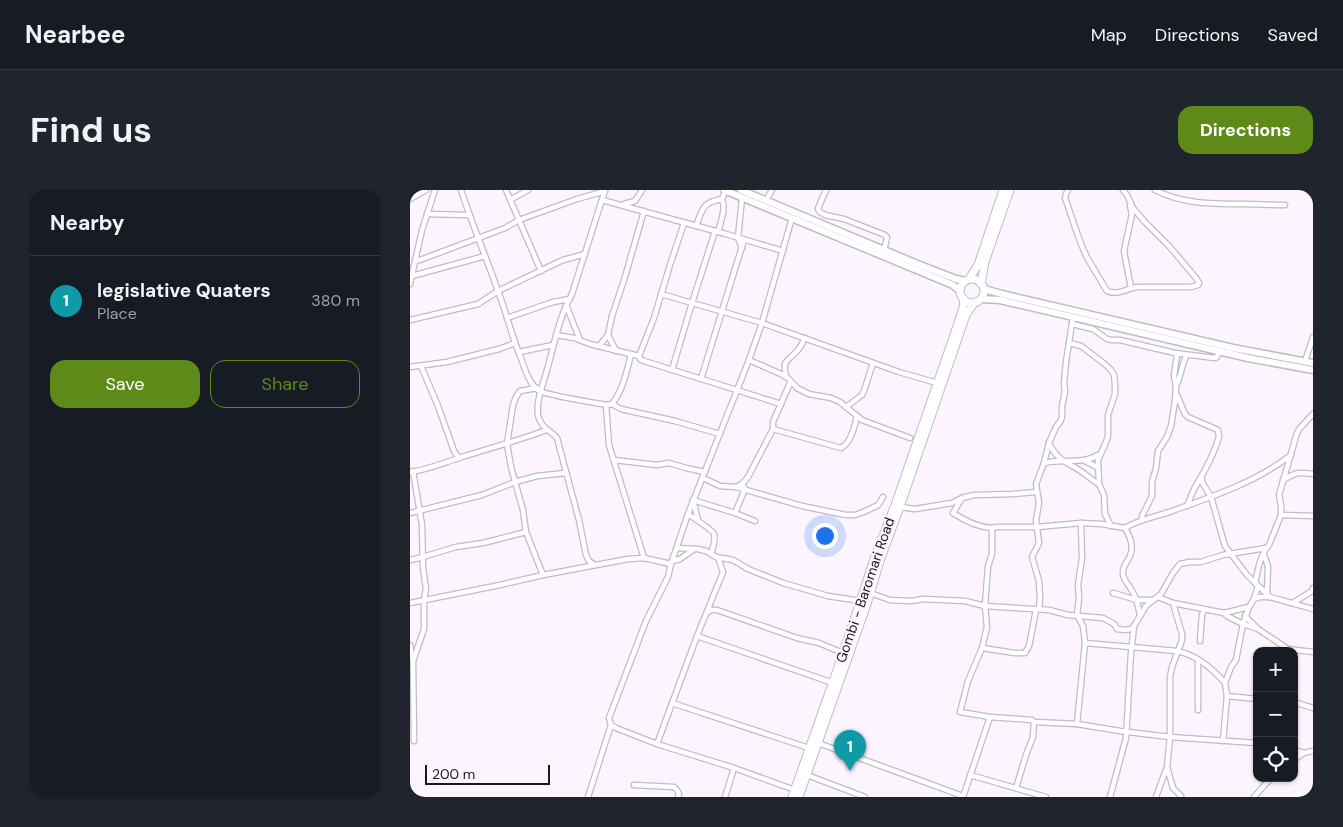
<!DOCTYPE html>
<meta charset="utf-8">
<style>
body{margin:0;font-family:"DM Sans",sans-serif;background:#20242c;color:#f1f3f6}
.controls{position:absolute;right:15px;bottom:15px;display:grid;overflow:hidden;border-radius:10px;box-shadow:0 1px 4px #0004}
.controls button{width:45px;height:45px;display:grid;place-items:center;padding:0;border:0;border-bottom:1px solid #363941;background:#171b24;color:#f1f3f6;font:25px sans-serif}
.scale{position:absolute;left:15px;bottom:12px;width:125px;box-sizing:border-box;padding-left:5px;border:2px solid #1b181c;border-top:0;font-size:14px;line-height:18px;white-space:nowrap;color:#1b181c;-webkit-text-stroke:4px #fcf4ff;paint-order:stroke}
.you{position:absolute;left:414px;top:345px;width:18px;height:18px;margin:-12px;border:4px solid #fff;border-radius:50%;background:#1a73e8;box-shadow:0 0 0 8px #1a73e833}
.badge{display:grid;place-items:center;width:32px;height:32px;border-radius:50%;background:#5e8a1a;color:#fff;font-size:16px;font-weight:700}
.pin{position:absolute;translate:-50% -41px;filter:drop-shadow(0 1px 2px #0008)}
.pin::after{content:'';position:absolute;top:26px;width:18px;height:15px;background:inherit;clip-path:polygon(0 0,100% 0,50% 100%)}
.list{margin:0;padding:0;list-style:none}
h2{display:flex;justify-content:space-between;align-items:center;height:65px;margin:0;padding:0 20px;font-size:21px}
h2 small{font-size:16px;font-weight:400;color:#9ea1a6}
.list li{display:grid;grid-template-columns:32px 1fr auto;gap:15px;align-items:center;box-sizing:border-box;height:90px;padding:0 20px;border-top:1px solid #363941}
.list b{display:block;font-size:19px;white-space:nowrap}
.list p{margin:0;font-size:16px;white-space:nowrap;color:#9ea1a6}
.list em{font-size:16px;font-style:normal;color:#9ea1a6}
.actions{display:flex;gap:10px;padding:15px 20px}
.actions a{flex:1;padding:11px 0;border:1px solid #5e8a1a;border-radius:15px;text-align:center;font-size:18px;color:#5e8a1a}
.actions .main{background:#5e8a1a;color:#fff}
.icon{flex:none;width:28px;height:28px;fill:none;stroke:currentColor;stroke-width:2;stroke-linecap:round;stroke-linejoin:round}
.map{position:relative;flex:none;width:903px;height:607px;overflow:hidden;border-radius:15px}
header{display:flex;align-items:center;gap:30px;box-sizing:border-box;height:70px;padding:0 25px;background:#171b24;border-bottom:1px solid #363941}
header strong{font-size:24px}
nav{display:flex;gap:28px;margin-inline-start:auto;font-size:18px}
.intro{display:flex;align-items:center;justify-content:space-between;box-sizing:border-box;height:120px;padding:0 30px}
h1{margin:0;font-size:35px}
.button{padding:12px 22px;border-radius:15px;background:#5e8a1a;color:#fff;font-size:18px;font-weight:700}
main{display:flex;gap:30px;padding:0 30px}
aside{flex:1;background:#171b24;border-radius:15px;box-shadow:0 1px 4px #0004}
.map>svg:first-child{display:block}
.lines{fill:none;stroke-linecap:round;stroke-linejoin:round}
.street-casing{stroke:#c2bac4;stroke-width:7}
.secondary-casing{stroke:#c2bac4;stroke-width:9}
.primary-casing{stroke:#c2bac4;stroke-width:9}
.street{stroke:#fff;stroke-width:4.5}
.secondary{stroke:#fff;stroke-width:6}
.primary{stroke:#fff;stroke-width:7}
.labels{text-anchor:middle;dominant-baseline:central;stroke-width:4.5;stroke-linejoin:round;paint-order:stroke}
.street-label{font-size:14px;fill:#1b181c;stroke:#fcf4ff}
</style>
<header>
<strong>Nearbee</strong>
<nav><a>Map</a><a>Directions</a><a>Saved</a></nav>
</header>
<div class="intro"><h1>Find us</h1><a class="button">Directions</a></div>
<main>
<aside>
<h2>Nearby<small></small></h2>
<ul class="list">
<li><span class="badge" style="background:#0f9aa8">1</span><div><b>legislative Quaters</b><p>Place</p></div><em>380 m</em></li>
</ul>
<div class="actions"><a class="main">Save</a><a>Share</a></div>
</aside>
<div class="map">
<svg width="903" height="607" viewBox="0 0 903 607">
<rect width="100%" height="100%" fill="#fcf4ff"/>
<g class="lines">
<defs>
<g id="street">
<path d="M51,0C62,34 76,67 88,101C96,122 101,143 109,163C114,175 117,191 128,200C137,206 183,212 196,215L202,214C213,200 217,181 221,164"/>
<polyline points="96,0 131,81"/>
<polyline points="416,0 409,16 408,19 410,22 415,25 434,29 475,45 477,48 474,60"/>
<path d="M658,0L656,4L655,8C662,26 669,54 679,71C685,81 691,91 697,101C708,106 717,98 728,97H781L788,95L789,93L786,88L759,56L734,31L723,18L717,5L713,0"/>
<path d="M745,0C772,14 802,14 832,14C846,14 860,15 875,15"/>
<polyline points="0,9 16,0"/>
<polyline points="100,10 118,0"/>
<polyline points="192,10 316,44 373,61"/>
<polyline points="356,10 362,0"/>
<polyline points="214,14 225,11 232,0"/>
<polyline points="720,16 722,24 714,61 721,98"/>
<polyline points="17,24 59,25"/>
<polyline points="382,28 352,133 339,170 278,324 261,374 258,387 236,431 199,528 201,535 206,538 247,554 324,578 385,600"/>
<path d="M286,36C293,19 291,13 312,9"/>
<path d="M308,42C311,31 316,19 312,9L316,0"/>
<polyline points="332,58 328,48 332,8"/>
<polyline points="5,70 10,70 95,38 109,30 167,9 195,1"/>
<polyline points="2,86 75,66"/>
<polyline points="0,94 12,40 25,0"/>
<polyline points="251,104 352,133 489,182 527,193"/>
<polyline points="156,115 170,150"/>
<polyline points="97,128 143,112 160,109"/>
<polyline points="0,130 68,114 88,101 153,70 175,64"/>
<polyline points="662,134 683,139 697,149 701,150 710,150 765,163 805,168 807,167 809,161"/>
<polyline points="146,145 164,148 180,154 229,166 230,169 234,171 371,214"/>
<polyline points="198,145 206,161"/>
<polyline points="659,153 671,156 696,175 701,180 704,185 705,194 705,204 698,225 698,246 696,252 688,270 689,294 694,305 695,324 701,336"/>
<polyline points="189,156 198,145 202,126 215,87 234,21"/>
<polyline points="109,162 143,155"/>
<polyline points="229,166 244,128 260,75 274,33"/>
<polyline points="339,170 371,184 378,188 387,198 399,204 421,208 430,212 452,230 500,248"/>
<path d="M895,172C897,163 901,156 903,147"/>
<polyline points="11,176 28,216 44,261 49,268"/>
<polyline points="0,177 37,172 89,159 105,153"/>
<polyline points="262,180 282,113 305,41"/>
<path d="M376,187C373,169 375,174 386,162C390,159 392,153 395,148"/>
<polyline points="291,189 334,50"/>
<path d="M380,193L363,232V239L431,258C441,253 445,236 447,226"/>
<path d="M766,196C772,185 771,174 777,165"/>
<polyline points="127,198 110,201 106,207 103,215 97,254 101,277 113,320 116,342 133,385"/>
<path d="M766,203L775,224L778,227L808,240L809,247C804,264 796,279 787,294C783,300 780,309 777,316"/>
<polyline points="202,214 211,219 265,231 310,244"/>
<polyline points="196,215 199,255 234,368"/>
<polyline points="436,217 452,205 454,201 463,173"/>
<path d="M639,253C647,271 658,272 672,282C678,286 683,291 689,294"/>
<polyline points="204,270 247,275 259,273 276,278 295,282"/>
<polyline points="675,271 687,277"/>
<path d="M634,273C652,268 672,275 688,265"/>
<path d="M0,282C18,280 35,272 52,267C81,258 109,250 137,240"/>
<polyline points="293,288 310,296 326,297 392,316 436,325 445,325 456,321 468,315 473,307"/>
<polyline points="792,288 792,292 801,307 815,356 837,385 860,407"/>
<path d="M873,290C887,282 887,282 903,284"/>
<polyline points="326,297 332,294 338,287 363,239"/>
<path d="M552,308L543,323C555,331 567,337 582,338V364L578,376L575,416L577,437L572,458L558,491L550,522L580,527L622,530L624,532L667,534L710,541L760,547L847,553"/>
<polyline points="283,310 325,323 345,331"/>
<polyline points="283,310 288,330"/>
<polyline points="490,317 505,319 542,313 552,308 564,305 603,304 626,302"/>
<polyline points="0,323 72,305 105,292 127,286 156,283"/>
<polyline points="325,323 335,299 334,297"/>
<path d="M278,324C282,327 303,340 304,344C306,349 303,358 301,364"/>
<polyline points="871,325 903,326"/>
<polyline points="732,330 732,326 742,306 742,292 746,278 748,261 757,247 761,236 765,211 766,196 764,186 767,165 765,163"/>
<path d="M582,338L587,337H627L671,333L692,334L715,338C729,329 746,327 762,321C804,306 846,292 881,265"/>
<path d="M715,338C720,347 725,357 719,368C717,372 713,376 713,382C712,387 716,392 719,396C726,405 728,415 730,426"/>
<polyline points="267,358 288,359 296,361 306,367 323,370 338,379 373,393 418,406 451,411"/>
<polyline points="854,365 858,376 857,403"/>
<polyline points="0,370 13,367 46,357 73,353 116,342"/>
<polyline points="262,371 270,369 283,360"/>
<path d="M185,375L179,371L176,365L169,330L147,248C140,240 130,237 128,225C126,210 133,195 137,180C144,155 149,127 162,104L195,0"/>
<path d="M845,393C848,380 850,365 859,355L871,325V315L869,305L887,243L890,238L903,224"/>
<polyline points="460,403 480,410 502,411 513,409 555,411 575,416 639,420 658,425 693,428 704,434 707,439 716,440 721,439 724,436 736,416 751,404 763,383 770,374 780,372 791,372 813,365 856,358"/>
<polyline points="703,403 727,410 743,410"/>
<polyline points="748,407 763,413 814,423 817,426 833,434 848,439 878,459 903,462"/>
<polyline points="844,409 850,407 860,407 903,419"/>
<polyline points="0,413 90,395 133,385 218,369 234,368 261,374"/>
<polyline points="883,413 902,401 903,398"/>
<polyline points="629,419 630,408 629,391 622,367 629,353 626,330 629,313 626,294 634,273 639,253 646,237 650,232 652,227 652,216 655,202 654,193 656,172 663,127"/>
<polyline points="297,423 301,420 307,420 387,448 409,453 433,463"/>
<polyline points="814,423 839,417"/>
<polyline points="835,426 847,438"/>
<polyline points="287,446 423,493"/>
<polyline points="790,451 792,425 794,420"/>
<path d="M675,453L767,461C786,465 803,479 815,493"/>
<polyline points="0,455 3,471 4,551"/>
<polyline points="572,458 605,463 615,463 619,456 626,420"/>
<polyline points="3,471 14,439 14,410 16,399 13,378 12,335 3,281"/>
<polyline points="817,506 847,509"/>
<polyline points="884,512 903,518"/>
<polyline points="262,513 399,558"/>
<polyline points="788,520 788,470"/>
<polyline points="667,534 675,453 673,436 667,425 669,408 668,395 672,368 671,333"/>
<polyline points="813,551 817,506 815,493 821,477 826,470 833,434 839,417 844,409 848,396"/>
<polyline points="408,553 553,606"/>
<polyline points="247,554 287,446 313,382 308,367"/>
<polyline points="884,560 894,563 903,561"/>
<polyline points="884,570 894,563"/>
<polyline points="757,577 763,598 771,606"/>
<polyline points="397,585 455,607"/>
<polyline points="560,585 636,607"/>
<polyline points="224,595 264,597 267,600 269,604 268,607"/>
<polyline points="606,598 617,562 623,547 624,532"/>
<polyline points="0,606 2,607"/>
<polyline points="178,607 201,535"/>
<polyline points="315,607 324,578"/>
<polyline points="553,607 580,527"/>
<polyline points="700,607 716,548 721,463 724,436"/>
<polyline points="746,607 757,577 760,547 760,487 762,477 772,450 772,444 763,413"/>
<polyline points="844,607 861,588"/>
</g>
<g id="secondary">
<polyline points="314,0 543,95 550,101"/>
<polyline points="331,0 510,75 546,89 556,91"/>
<polyline points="574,99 592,104 823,158 903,173"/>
<polyline points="571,109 590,110 838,168 903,180"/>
</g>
<g id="primary">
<polyline points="559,89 568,75 593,0"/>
<circle cx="562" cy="101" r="12"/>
<polyline points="571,94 575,72 600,0"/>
<polyline points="382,607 433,463 465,366 485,315 546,139 553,118 554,109"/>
<polyline points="389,607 457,414 471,368 490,317 556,125 565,112"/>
</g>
</defs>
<use href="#street" class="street-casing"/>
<use href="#secondary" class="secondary-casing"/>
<use href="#primary" class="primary-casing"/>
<use href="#street" class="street"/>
<use href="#secondary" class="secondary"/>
<use href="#primary" class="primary"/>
</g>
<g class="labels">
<g class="street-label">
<text transform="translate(455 400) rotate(-71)">Gombi - Baromari Road</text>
</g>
</g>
</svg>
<div class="controls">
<button>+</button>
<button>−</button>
<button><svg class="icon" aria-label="locate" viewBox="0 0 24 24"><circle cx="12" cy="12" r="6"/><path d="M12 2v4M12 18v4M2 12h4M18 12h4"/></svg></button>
</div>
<div class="scale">200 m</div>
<div class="you"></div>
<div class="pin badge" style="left:440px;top:581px;background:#0f9aa8">1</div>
</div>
</main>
